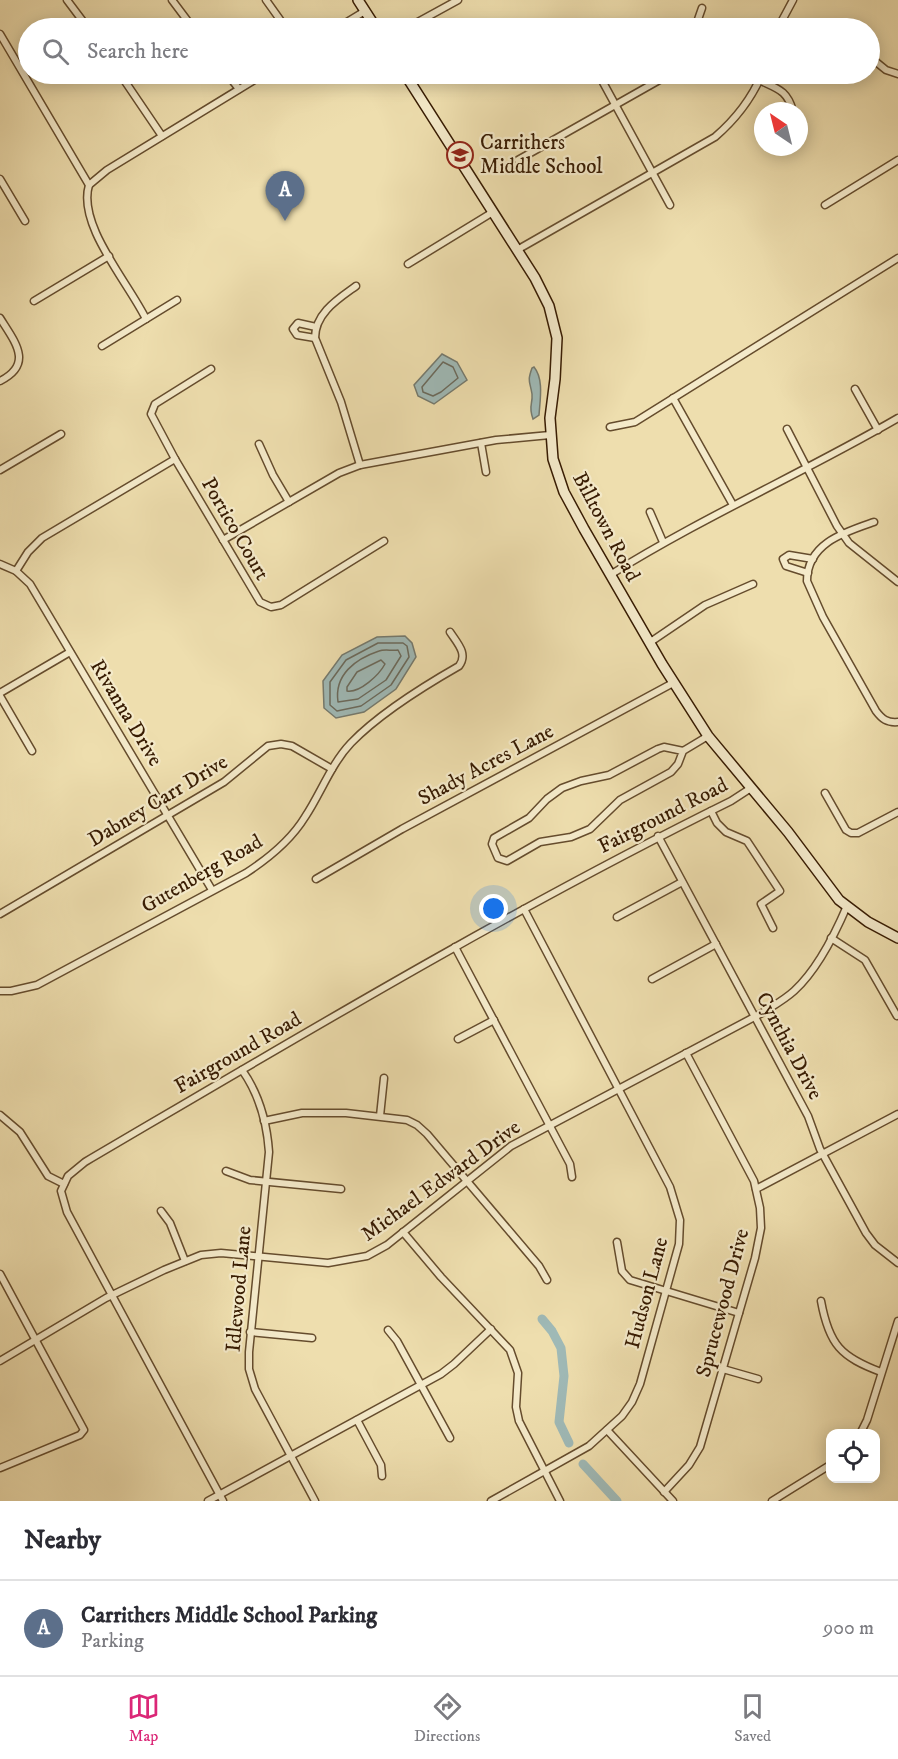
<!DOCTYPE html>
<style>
body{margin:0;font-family:"IM FELL DW Pica",serif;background:#f7f7f7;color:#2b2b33}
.controls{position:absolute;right:18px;bottom:18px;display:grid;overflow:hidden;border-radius:12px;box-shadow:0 3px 15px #0003}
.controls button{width:54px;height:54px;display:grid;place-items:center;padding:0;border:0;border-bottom:2px solid #e1e1e2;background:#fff;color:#2b2b33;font:30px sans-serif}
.compass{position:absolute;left:754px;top:102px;width:54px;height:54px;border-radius:50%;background:#fff;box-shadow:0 3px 15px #0003;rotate:325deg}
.you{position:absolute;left:494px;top:909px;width:21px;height:21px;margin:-15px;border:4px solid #fff;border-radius:50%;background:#1a73e8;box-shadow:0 0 0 9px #1a73e833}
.badge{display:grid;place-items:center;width:39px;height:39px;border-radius:50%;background:#db2777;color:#fff;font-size:20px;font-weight:700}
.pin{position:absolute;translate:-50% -50px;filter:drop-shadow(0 2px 3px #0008)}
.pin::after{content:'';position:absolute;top:32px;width:21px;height:18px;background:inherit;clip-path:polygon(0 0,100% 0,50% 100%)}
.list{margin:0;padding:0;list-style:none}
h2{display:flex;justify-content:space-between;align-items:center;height:78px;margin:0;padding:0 24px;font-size:26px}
h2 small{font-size:20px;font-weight:400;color:#7c7c81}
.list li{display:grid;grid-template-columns:39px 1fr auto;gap:18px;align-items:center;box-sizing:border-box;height:96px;padding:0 24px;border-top:2px solid #e1e1e2}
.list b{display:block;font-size:22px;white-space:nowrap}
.list p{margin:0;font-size:20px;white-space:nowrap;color:#7c7c81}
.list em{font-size:20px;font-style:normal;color:#7c7c81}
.icon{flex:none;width:33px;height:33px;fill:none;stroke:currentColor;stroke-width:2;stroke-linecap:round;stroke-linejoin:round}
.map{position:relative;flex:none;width:898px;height:1501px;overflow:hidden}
.search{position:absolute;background:#fff;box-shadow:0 3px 15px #0003;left:18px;right:18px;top:18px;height:66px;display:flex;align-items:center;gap:15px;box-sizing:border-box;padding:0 21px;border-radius:33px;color:#7c7c81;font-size:22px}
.sheet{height:174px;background:#fff}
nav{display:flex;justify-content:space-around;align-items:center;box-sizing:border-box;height:84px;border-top:2px solid #e1e1e2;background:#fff;font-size:16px;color:#7c7c81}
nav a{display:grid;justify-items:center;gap:3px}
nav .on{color:#db2777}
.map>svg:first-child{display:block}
.water{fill:#9fb9b6;stroke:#757a6e;stroke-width:1.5}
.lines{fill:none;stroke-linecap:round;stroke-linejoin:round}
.shore{stroke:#6b6a5c;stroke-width:1.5}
.river{stroke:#9fb9b6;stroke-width:9}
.street-casing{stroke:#654c2d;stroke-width:9}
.secondary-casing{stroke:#371b02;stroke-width:12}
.street{stroke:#f4eaca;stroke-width:6}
.secondary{stroke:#f4eaca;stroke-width:9}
.labels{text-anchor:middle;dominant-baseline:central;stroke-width:4.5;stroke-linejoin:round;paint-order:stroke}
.poi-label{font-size:21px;fill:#371b02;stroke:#f4eaca;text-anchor:start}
.street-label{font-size:21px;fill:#371b02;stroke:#f4eaca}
</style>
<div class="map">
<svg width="898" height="1501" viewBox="0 0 898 1501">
<rect width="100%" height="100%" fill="#eedeae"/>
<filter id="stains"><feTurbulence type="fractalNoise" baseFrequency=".00333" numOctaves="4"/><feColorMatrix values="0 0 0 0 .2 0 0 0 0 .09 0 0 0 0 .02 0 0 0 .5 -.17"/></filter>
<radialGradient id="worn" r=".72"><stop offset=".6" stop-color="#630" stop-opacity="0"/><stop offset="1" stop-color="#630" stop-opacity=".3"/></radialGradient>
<g class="water">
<polygon points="442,354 457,362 467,380 434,404 418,396 414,385"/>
<path d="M534,367C544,379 540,400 539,415L533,419C528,405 533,405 532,394C530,381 527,382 532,368Z"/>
<polygon points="405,636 412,643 416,657 396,689 364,712 336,718 324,708 323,681 342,655 377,637"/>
</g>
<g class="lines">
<g class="shore">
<polygon points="443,362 453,367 458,378 441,392 433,396 423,392 422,387"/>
<polygon points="378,643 403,643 407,646 409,657 391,685 361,706 337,711 330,705 330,682 346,660"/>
<path d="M398,650L401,656L386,680L358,699L338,702C334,675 355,659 379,651C384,649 392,651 398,650Z"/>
<path d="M381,660L385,664C379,675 360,693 347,691V687L357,672Z"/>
</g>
<g class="river">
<polyline points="542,1319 552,1331 561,1348 564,1376 559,1422 569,1443"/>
<polyline points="583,1464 617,1501"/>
</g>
<defs>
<g id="street">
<polyline points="67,0 88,28"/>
<polyline points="172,0 193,28"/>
<polyline points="266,0 286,28"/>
<polyline points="337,28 365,11"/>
<polyline points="407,28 458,0"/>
<polyline points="695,28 702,8"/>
<polyline points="778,28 793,0"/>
<path d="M0,34L89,185C77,225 128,282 146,319"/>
<polyline points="870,57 886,70 898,74"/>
<polyline points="120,74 162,136"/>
<polyline points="227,74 239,89"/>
<polyline points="599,75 670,205"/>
<path d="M759,80C778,89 787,90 793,111"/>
<polyline points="518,160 670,74"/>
<polyline points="0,179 25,221"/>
<polyline points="89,185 107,170 264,74"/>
<polyline points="825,205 898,160"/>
<path d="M517,250L715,137C736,119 751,100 762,74"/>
<polyline points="408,264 493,212"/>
<path d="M356,286C338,299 315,313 315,338L341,402L360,465"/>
<polyline points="34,301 109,256"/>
<path d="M0,318C15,342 34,364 0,381"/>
<polyline points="315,338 297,335 293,329 298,323 316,327"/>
<polyline points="102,346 177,300"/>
<polyline points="211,369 155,404 151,414 175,459 260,602 271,607 281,605 384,541"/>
<polyline points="855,389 878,430"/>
<polyline points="673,398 733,505"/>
<polyline points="610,427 635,422 898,258"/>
<polyline points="787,429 837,526 849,543 898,582"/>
<polyline points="481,443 486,472"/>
<polyline points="259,444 273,475 289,502"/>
<polyline points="0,470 61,434"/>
<polyline points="650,512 663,542"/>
<path d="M874,522C845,532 807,543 807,581L823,617L876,711C882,719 887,723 898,722"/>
<polyline points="223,540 339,473 360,465 496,440 550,435"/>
<polyline points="0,564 16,571 30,584 212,890"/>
<polyline points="16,571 28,552 42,538 175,459"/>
<polyline points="808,573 786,566 783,559 789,555 813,559"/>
<path d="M610,575C703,517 803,473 898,418"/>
<polyline points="649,643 705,605 753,584"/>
<polyline points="0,693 70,652"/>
<polyline points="0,696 32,751"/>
<polyline points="683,751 678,764 671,772 620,800 590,829 571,837 540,842 507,861 498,858 492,844 494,838 529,818 547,799 562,788 581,781 609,775 658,749 664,747 683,751 708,736"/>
<polyline points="825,793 846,830 851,833 858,833 898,812"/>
<polyline points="711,811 717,823 726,832 747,841 780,891 761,904 773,928"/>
<polyline points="658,836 808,1116 820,1149 866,1233 875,1245 898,1263"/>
<polyline points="316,879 402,829 673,683"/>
<polyline points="0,914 224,782 268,746 281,744 292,746 332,769"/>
<polyline points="617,917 682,882"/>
<polyline points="831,938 865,960 897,1016"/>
<polyline points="455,947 570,1164 572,1177"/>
<polyline points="652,979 716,944"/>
<path d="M0,991H11L37,985L246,873C269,858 291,840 305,817C321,793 331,764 351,743C379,714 424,686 459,666C468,654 458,644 450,632"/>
<polyline points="458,1039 494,1020"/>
<path d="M242,1070C259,1094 267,1123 269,1152L249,1352V1369L255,1389L315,1501"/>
<polyline points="0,1115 20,1132 48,1176 64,1184"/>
<polyline points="380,1116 384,1078"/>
<polyline points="264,1121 302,1113 346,1113 407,1120 417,1125 427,1134 539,1266 547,1280"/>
<polyline points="226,1171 250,1180 341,1189"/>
<polyline points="756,1189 898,1114"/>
<polyline points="161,1211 170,1223 185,1261"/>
<polyline points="403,1232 441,1277 510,1350 518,1373 516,1407 519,1421 560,1501"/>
<polyline points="617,1242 622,1271 630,1280 739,1313"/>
<polyline points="0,1274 84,1430 80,1435 0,1468"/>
<path d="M821,1301C829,1345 841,1357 881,1372"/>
<polyline points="388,1330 397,1341 450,1438"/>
<polyline points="250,1332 312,1338"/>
<path d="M0,1361L106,1298L164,1270L201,1255L221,1253L328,1263L367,1256L387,1245L511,1146L762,1013C773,1006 784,1000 794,991C816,971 835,934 847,906"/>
<polyline points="723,1369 758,1379"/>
<polyline points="357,1420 381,1465 382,1476"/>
<polyline points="607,1430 673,1501"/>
<polyline points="860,1434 867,1420 898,1321"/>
<polyline points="664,1492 689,1465 700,1447 755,1258 761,1228 760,1208 754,1181 686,1053"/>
<polyline points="208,1501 441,1374 454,1364 491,1329"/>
<path d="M223,1501L67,1212L61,1191L68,1176L85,1162C298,1037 510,910 731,801L751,788"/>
<polyline points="491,1501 589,1446 622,1416 632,1402 640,1384 679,1244 680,1220 670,1187 524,909"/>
<polyline points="772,1501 830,1465"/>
</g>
<g id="secondary">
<polyline points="358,0 376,28"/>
<polyline points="405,74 535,278 549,306 557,338 555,379 550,418 553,459 564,492 584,529 662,664 708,736 788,832 839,900 868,922 898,938"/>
</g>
</defs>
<use href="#street" class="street-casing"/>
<use href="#secondary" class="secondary-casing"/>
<use href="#street" class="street"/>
<use href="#secondary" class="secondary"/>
</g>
<defs>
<symbol id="school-ring" viewBox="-11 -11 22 22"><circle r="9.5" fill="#f4eaca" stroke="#8f2418" stroke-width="1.5"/><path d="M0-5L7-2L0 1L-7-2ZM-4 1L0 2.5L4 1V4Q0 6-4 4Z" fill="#8f2418"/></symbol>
</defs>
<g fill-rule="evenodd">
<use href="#school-ring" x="445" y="140" width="30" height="30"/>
</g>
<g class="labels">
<g class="poi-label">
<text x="480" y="143">Carrithers<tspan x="480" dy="24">Middle School</tspan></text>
</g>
<g class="street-label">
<text transform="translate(606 527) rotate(62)">Billtown Road</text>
<text transform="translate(235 529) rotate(60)">Portico Court</text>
<text transform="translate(126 713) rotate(59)">Rivanna Drive</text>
<text transform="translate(486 765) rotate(-28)">Shady Acres Lane</text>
<text transform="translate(158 801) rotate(-31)">Dabney Carr Drive</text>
<text transform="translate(663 816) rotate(-27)">Fairground Road</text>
<text transform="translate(202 874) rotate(-30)">Gutenberg Road</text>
<text transform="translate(789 1046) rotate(62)">Cynthia Drive</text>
<text transform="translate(238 1053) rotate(-30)">Fairground Road</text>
<text transform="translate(441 1181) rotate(-36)">Michael Edward Drive</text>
<text transform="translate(239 1289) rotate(-85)">Idlewood Lane</text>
<text transform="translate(647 1293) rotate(-75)">Hudson Lane</text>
<text transform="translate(723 1303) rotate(-75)">Sprucewood Drive</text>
</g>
</g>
<rect width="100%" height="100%" filter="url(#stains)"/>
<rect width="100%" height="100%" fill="url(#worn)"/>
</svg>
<div class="controls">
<button><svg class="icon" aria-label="locate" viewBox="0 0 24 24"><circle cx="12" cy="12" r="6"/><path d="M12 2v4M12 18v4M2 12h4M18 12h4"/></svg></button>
</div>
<svg class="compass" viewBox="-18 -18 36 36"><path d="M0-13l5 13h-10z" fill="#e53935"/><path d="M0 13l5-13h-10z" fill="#7c7c81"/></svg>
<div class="you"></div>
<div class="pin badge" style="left:285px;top:221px;background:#5c6f8a">A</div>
<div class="search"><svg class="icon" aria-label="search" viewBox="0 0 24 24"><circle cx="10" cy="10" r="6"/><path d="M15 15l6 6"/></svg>Search here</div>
</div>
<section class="sheet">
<h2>Nearby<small></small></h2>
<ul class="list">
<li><span class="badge" style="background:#5c6f8a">A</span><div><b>Carrithers Middle School Parking</b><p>Parking</p></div><em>900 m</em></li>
</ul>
</section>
<nav>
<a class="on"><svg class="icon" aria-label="map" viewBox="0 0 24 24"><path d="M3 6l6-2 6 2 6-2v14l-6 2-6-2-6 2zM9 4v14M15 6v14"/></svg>Map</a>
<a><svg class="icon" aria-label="directions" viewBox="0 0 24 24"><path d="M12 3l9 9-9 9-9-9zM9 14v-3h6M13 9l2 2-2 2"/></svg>Directions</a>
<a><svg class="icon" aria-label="saved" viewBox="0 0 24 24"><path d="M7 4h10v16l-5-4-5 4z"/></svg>Saved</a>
</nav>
